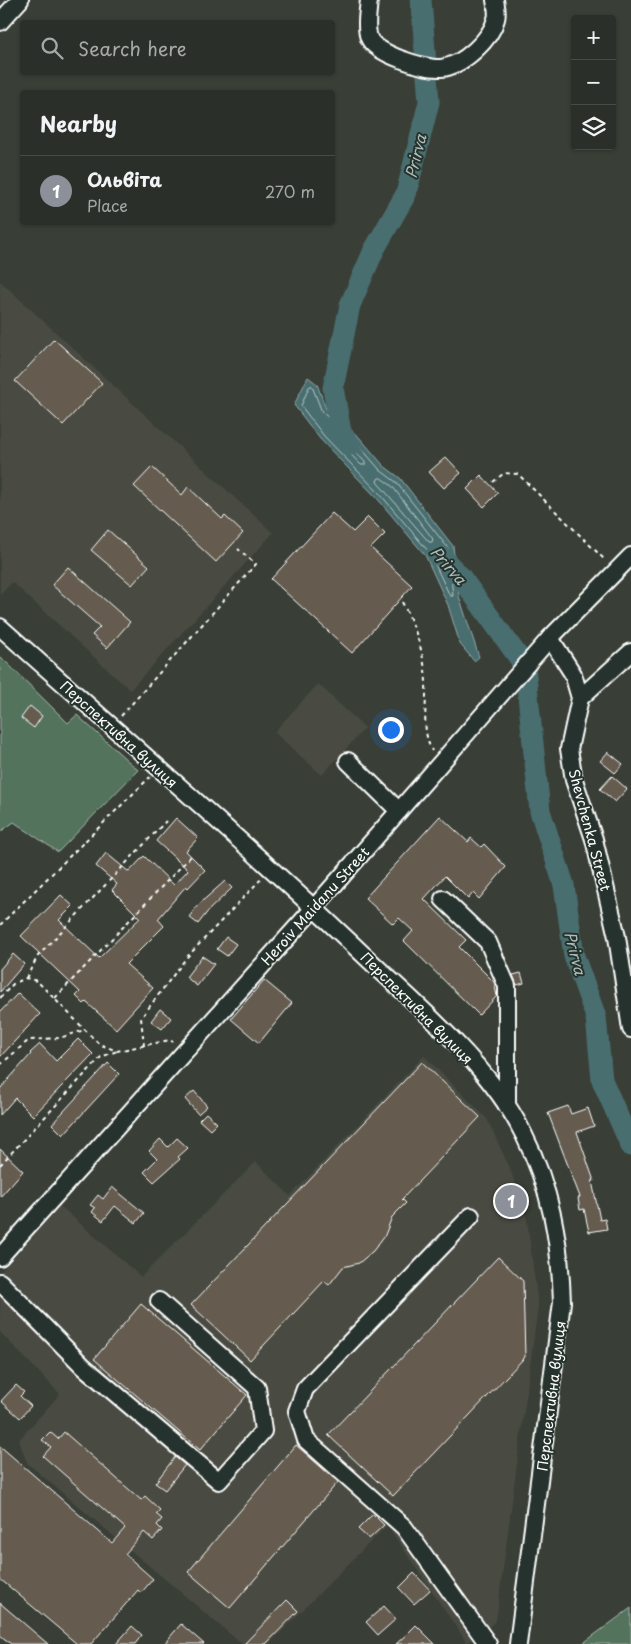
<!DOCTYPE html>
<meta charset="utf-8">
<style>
body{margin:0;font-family:"Playpen Sans",sans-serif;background:#373b35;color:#f1f3f6}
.controls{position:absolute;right:15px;top:15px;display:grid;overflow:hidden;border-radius:5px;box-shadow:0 1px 4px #0004}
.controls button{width:45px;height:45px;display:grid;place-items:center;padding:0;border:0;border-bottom:1px solid #474a46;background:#2b2f29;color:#f1f3f6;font:25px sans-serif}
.you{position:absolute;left:390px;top:729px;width:18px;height:18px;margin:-12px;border:4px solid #fff;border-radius:50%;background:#1a73e8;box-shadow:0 0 0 8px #1a73e833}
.badge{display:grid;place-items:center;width:32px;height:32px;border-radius:50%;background:#8c9099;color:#fff;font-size:16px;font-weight:700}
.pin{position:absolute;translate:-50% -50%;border:2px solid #fff;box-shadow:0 1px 5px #0006}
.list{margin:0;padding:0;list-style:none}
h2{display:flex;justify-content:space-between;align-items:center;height:65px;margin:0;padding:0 20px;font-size:21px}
h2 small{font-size:16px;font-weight:400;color:#a6a9a8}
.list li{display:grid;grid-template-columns:32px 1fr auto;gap:15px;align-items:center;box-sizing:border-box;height:70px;padding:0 20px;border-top:1px solid #474a46}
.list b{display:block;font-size:19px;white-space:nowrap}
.list p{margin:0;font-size:16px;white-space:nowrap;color:#a6a9a8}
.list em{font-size:16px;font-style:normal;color:#a6a9a8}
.icon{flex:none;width:28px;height:28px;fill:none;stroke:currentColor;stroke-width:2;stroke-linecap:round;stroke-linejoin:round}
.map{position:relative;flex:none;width:631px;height:1644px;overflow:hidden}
.search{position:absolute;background:#2b2f29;box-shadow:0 1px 4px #0004;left:20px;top:20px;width:315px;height:55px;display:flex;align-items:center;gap:12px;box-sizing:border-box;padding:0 18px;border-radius:5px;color:#a6a9a8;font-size:19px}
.panel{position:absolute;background:#2b2f29;box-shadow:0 1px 4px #0004;left:20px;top:90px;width:315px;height:135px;border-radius:5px}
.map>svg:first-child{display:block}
.built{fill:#4a4b42}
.green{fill:#52735d;stroke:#a8b9ae}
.water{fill:#4a6e6f;stroke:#92a8a9}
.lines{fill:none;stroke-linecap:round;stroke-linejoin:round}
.shore{stroke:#b7c5c5;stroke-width:1}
.river{stroke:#4a6e6f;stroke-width:21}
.building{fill:#655b4f;stroke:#fff}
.minor-casing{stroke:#fff;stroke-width:20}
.path{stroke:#fff;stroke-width:2;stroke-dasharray:4 4;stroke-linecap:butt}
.minor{stroke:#26332d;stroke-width:16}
.labels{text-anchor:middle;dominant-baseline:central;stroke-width:4;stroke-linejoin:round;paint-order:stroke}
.street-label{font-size:14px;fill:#fff;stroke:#26332d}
.water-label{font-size:15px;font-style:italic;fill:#aebebe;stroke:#26332d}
</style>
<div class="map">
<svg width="631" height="1644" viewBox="0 0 631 1644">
<rect width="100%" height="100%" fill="#393f37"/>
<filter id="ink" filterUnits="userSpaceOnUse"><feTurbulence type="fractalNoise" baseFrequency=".02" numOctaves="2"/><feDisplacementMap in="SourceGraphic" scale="10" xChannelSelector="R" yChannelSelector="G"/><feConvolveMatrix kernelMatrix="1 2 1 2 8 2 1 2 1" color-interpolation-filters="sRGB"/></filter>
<g filter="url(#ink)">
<g class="built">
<polygon points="0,281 273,533 130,690 12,582 0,595"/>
<polygon points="318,684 365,728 322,775 274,732"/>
<polygon points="424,1056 487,1119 510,1169 527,1220 538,1306 496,1621 467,1643 387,1525 269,1644 242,1644 27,1463 19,1440 60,1394 0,1332 0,1273 60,1206 141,1277 256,1162 290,1196"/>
</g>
<g class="green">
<polygon points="0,656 68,723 77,715 138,770 58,852 14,822 0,832"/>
<polygon points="631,1608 631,1644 582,1644"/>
</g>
<polygon class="water" points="308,377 317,384 326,409 359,437 384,466 400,478 453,546 459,596 479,657 474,661 460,644 448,605 425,555 376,497 320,439 294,405"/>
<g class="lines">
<g class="shore">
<polygon points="312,386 322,412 355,441 380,470 396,482 448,548 453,596 450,596 429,552 380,494 324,436 301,406 309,387"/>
<polygon points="335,435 339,435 365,462 365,465 361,465 335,438"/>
<polygon points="381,478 392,486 433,539 432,542 429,542 377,482 378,479"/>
</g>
<g class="river">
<polyline points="350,445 341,432 333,388 350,305 374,250 406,194 429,102 421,0"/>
<polyline points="437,552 460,576 525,666 540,811 564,885 574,956 596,1017 602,1080 631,1146"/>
</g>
</g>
<g class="building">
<polygon points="54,339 102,383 63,425 15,381"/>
<polygon points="446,457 461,473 444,488 429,472"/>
<polygon points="152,467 182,495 188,487 222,519 225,516 243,533 216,562 134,486"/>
<polygon points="481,475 498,493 484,507 467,489"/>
<polygon points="332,513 353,532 368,517 385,534 371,548 412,586 352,653 271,579"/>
<polygon points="108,530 149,566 132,585 91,550"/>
<polygon points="68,567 130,622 107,648 92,635 100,627 52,585"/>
<polygon points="30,706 42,716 34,728 21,718"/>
<polygon points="608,752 623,764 615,773 600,761"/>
<polygon points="612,776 627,789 615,802 600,789"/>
<polygon points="440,816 468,842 471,838 481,847 484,844 506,867 479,899 473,893 468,899 445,876 424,899 466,940 459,947 494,982 497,996 479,1015 404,941 413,931 399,918 393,924 365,898"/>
<polygon points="176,818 198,838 186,851 205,870 188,888 186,886 158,919 164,926 126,964 153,988 116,1029 86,1002 84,1004 76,996 80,992 21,936 61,895 73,906 59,920 99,958 140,918 112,890 117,884 96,866 106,853 129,872 144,856 174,885 188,870 156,841"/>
<polygon points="225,881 232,888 209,910 198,924 189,917 198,905"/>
<polygon points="226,937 236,944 227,956 217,949"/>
<polygon points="13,954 24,964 0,992 0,969"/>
<polygon points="202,956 214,964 197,986 186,977"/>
<polygon points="521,973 524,983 517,985 513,975"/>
<polygon points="264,980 292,1003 259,1043 231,1019"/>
<polygon points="18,993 40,1014 0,1057 0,1012"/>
<polygon points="160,1009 171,1018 162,1029 151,1021"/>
<polygon points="78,1039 93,1054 33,1116 15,1098 0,1115 0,1089 31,1054 30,1053 40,1044 56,1061"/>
<polygon points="422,1062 480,1117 402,1199 406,1203 392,1217 385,1235 373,1251 359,1263 343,1267 329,1285 324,1281 250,1360 191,1305"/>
<polygon points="108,1063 119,1074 63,1135 52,1124"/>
<polygon points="194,1091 207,1106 198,1114 185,1099"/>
<polygon points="568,1106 571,1114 588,1108 594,1126 577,1132 594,1181 592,1181 600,1220 605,1219 607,1229 589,1232 584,1209 580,1210 578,1198 580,1197 548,1113"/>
<polygon points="206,1113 217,1123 210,1130 199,1120"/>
<polygon points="177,1138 188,1148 178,1157 180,1159 154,1182 144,1172 157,1159 149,1151 160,1139 168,1147"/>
<polygon points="0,1149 23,1171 0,1197"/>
<polygon points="112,1187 144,1213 136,1223 115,1206 103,1221 92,1212 95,1208 90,1205 98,1195 103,1199"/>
<polygon points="512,1192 519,1207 510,1210 504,1196"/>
<polygon points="498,1257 523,1281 525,1357 393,1496 328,1435"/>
<polygon points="141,1304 247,1395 200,1450 94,1359"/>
<polygon points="16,1385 24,1392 20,1396 31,1406 20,1418 1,1401"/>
<polygon points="50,1432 58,1439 64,1432 141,1500 145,1496 160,1510 156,1514 162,1519 157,1525 162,1530 153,1540 144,1532 125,1554 153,1579 141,1593 138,1590 91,1644 77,1644 0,1579 0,1446 112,1543 125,1528 43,1456 51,1447 42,1440"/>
<polygon points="296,1445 338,1482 230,1608 188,1572"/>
<polygon points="175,1457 185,1465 165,1490 155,1483"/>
<polygon points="373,1514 384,1525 369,1539 358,1529"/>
<polygon points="414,1573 430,1590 414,1604 399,1588"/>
<polygon points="287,1600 298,1611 266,1644 244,1644"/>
<polygon points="0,1603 48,1644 11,1644 0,1635"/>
<polygon points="384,1606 396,1619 378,1635 366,1622"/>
<polygon points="181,1624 204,1644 164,1644"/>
<polygon points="416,1625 435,1644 396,1644 408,1633"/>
<polygon points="132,1626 142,1635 135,1644 116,1644"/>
</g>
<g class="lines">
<defs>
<g id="minor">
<path d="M369,0C368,11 365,27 369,38C375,54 425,69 441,68C463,66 491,39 496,19C498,13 496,6 495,0"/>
<polyline points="0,22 20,0"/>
<path d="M0,627C123,737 248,845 368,959C422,1010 491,1067 524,1135C551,1189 560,1241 562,1302L518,1644"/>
<polyline points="550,638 573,674 580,698 569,749 574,780 594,839 617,937 631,1029"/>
<polyline points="580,698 631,652"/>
<polyline points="348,761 399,811"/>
<polyline points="443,899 488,942 507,986 507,1106"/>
<polyline points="471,1216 305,1389 297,1411 306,1440 404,1527 488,1644"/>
<polyline points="0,1257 314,908 550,638 631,556"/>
<polyline points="0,1282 84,1367 219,1481 263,1431 257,1388 159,1301"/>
</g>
</defs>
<use href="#minor" class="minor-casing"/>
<g class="path">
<polyline points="493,482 504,473 518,474 605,560"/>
<path d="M402,602C415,627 425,654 426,683C427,706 421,730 432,751"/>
<polyline points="121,716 256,564 238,549"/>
<polyline points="0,925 150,777"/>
<polyline points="26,978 38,956 166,821"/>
<polyline points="0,998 13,984 26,978 37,981 99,1044 117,1051 170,1040 173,1042"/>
<polyline points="55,998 193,854"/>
<polyline points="144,1046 141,1018 187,957 262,878"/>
<polyline points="0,1065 29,1040 60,1038 84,1030"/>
<polyline points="0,1165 101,1057 117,1051"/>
</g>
<use href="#minor" class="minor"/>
</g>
</g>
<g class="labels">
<g class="street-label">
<text transform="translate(119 734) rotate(42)">Перспективна вулиця</text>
<text transform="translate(590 830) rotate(75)">Shevchenka Street</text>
<text transform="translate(315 906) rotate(-48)">Heroiv Maidanu Street</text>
<text transform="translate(417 1008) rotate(45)">Перспективна вулиця</text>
<text transform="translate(551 1396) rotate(-83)">Перспективна вулиця</text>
</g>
<g class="water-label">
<text transform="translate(415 156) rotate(-76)">Prirva</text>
<text transform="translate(449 565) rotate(49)">Prirva</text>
<text transform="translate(576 953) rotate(76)">Prirva</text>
</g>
</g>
</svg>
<div class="controls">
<button>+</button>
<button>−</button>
<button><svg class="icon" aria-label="layers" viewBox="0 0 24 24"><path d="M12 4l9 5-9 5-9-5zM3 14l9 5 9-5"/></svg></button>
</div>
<div class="you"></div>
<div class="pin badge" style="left:511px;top:1201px">1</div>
<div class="search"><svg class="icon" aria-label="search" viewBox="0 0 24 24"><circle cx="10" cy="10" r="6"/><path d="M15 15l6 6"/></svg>Search here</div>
<section class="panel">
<h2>Nearby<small></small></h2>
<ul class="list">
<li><span class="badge">1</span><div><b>Ольвіта</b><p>Place</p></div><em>270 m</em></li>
</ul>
</section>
</div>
